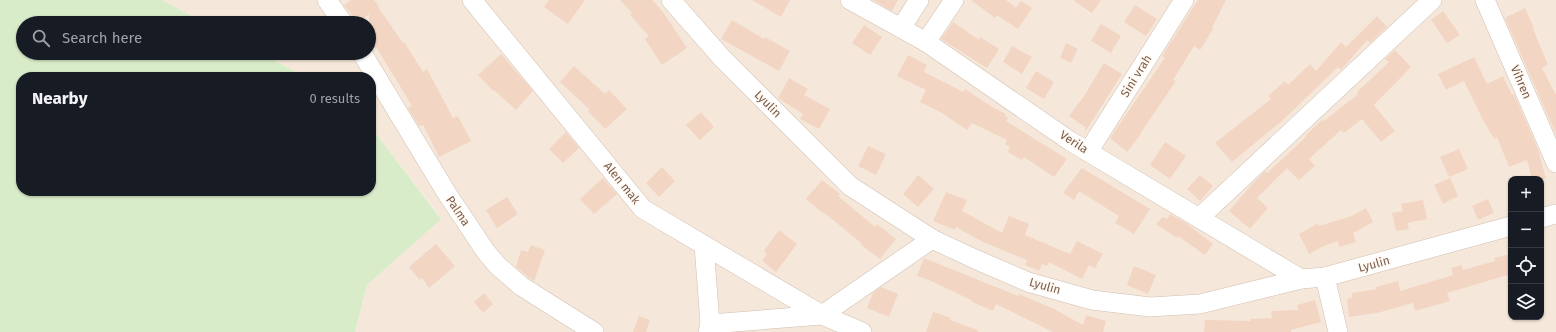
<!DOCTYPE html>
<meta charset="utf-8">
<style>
body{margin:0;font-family:"Fira Sans",sans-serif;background:#242831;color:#f1f3f6}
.controls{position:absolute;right:12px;bottom:12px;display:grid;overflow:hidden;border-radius:8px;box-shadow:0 1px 3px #0004}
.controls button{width:36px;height:36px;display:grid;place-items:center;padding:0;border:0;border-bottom:1px solid #363941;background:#171b24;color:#f1f3f6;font:20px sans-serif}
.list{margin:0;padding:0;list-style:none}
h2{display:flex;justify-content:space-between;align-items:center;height:52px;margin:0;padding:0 16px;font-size:17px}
h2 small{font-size:13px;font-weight:400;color:#9ea1a6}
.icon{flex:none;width:22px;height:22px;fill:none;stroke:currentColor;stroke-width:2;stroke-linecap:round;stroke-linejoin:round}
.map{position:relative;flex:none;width:1556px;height:332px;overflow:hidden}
.search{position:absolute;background:#171b24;box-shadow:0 1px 3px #0004;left:16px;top:16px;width:360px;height:44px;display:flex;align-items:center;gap:10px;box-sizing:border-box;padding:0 14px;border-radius:22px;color:#9ea1a6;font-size:15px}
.panel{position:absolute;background:#171b24;box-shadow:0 1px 3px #0004;left:16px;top:72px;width:360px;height:124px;border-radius:16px}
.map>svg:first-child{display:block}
.residential{fill:#f5e8da;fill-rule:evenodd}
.green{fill:#d8ecc9}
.building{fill:#f3d5c3}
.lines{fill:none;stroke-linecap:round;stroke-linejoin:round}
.minor-casing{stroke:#d1beb0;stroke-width:20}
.minor{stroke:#fff;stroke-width:19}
.labels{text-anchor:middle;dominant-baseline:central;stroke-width:3;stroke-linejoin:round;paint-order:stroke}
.street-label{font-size:12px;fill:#7a5c4d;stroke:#fffaf3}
</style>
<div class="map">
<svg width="1556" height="332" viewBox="0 0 1556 332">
<rect width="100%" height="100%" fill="#fdf6ec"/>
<path class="residential" d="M162,0H1556V332H355L367,285L441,218L371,127V77H305L261,53H369V23H205ZM1511,179H1541V317H1511Z"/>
<polygon class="green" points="0,0 162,0 205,23 23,23 23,53 261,53 305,77 21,77 21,191 371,191 371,127 441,219 367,285 355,332 0,332"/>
<g class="building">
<polygon points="351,0 374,0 379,6 378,7 403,43 404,42 423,72 427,69 453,118 458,116 471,141 439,157 423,125 419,126 408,108 412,106 400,86 376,47 372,49 369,45 369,14 358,23 344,5"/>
<polygon points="549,0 585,0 568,24 544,7"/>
<polygon points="620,0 652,0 663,12 687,48 662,65 645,39 649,36 630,15 632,13"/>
<polygon points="752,0 790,0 781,17"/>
<polygon points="873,0 898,0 892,11"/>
<polygon points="971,0 1006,0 1016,8 1021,1 1032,8 1018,29 997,15 995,18"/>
<polygon points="1073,0 1101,0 1092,13"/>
<polygon points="1198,0 1226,0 1212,28 1213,29 1200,50 1194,46 1173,80 1176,81 1140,134 1141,134 1127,152 1110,138 1165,58 1162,56"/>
<polygon points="1135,5 1157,19 1146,36 1124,22"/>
<polygon points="1525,8 1534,28 1533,29 1548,65 1542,68 1556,95 1556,131 1555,132 1505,18"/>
<polygon points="1443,11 1460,35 1447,43 1431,20"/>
<polygon points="1377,16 1387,27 1370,43 1367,40 1341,70 1338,67 1283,120 1232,162 1215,143 1271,99 1268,96 1285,81 1288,85 1310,64 1316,71 1341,42 1346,47"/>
<polygon points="732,20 764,39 765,37 790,51 779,71 721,39"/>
<polygon points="953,22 979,40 980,37 999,49 987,68 941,39"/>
<polygon points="1101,24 1121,36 1111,53 1091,41"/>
<polygon points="864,25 882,37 870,55 852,43"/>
<polygon points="1066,43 1078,49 1071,63 1060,58"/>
<polygon points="1012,46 1032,57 1022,74 1003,62"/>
<polygon points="1395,50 1411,67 1374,105 1395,131 1381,142 1362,119 1344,133 1341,130 1309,159 1315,166 1299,180 1287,168 1257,198 1268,208 1250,229 1229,211 1253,183 1265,171 1267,173 1306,137 1305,136 1323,119 1324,121 1358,94 1357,92 1389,62 1385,59"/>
<polygon points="501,54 533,91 516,110 494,90 493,91 478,75"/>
<polygon points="908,55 927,65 924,72 963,92 965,89 992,107 1006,114 1005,116 1008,118 1006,121 1067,159 1054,177 1024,157 1022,160 1008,152 1010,147 1005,144 1007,140 972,123 967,130 942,113 920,102 926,90 897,76"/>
<polygon points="1474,57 1487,84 1503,76 1512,95 1514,94 1540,154 1539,154 1546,179 1532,179 1527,160 1509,167 1497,137 1494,139 1483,120 1464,81 1446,90 1438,74"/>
<polygon points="1104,63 1122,74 1085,132 1085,127 1069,116 1084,96"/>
<polygon points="574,66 605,94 609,90 627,109 605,129 588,111 589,109 560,82"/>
<polygon points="1036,71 1054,82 1044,99 1026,88"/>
<polygon points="789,78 808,89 804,95 830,109 819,129 800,119 803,114 778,98"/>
<polygon points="701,112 714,127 700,140 686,125"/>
<polygon points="566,132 579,148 563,163 549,149"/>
<polygon points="1165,142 1186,156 1170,179 1150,165"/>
<polygon points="868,146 886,154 876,175 858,166"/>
<polygon points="1459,149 1468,169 1449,177 1440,157"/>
<polygon points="662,167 675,181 659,197 646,183"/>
<polygon points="1082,168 1150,209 1134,234 1115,223 1119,216 1079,191 1074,200 1063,193"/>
<polygon points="918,175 934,189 918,207 903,194"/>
<polygon points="1200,175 1213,186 1200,201 1187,189"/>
<polygon points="603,178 617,194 594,214 580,199"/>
<polygon points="1450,178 1458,196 1443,204 1434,185"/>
<polygon points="822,180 840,194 838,196 875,227 877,224 896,239 880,259 861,245 862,244 825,213 824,214 806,199"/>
<polygon points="946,192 967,200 962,211 1002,233 1009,216 1029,224 1025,235 1070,254 1077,241 1103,254 1095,268 1089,265 1082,279 1049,262 1047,266 1042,264 1039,271 1025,265 1027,260 983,242 956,227 955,230 933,221"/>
<polygon points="507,197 518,214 497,228 486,210"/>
<polygon points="1488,199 1494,213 1478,220 1472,206"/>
<polygon points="1423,200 1427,219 1407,223 1409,229 1396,231 1392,213 1403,211 1401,204"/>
<polygon points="1366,208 1373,222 1353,233 1356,242 1339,247 1338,241 1324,246 1309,254 1299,234 1317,224 1319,226 1352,216"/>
<polygon points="1170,214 1186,223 1213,244 1205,255 1178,236 1177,238 1156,224 1163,217 1167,219"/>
<polygon points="779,230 797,244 776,272 762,261 767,254 764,251"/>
<polygon points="436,244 455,266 429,288 422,278 420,280 409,267"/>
<polygon points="531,245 545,250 534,281 528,277 516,267 521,250 528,252"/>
<polygon points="1511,254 1511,274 1447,293 1450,301 1415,311 1413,303 1377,313 1349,317 1347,299 1352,298 1352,293 1377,289 1376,287 1398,281 1400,291 1453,275 1451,268 1461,265 1463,270 1495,261 1494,258"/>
<polygon points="924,258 1018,296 1019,294 1054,309 1083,325 1086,315 1106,321 1103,332 1053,332 996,304 993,311 972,302 973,301 929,280 917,276"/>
<polygon points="1134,266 1156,275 1148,294 1127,285"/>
<polygon points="881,287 898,294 889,317 867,308 873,293"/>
<polygon points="484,293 493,304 483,313 474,302"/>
<polygon points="1315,300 1321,322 1291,330 1291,332 1204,332 1205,320 1250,321 1250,319 1272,318 1271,311 1298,310 1297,305"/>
<polygon points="933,312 951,318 950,320 978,330 978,332 926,332"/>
<polygon points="639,316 650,320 646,332 633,332"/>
</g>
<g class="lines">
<defs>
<g id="minor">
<polyline points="327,0 343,23"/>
<polyline points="472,0 643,209 822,315 862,332"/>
<polyline points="671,0 722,58 850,186 932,239 977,260 1028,282 1092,300 1150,307 1200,304 1301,279 1325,277 1511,226"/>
<polyline points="850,0 926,42 1070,141 1301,279"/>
<polyline points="1485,0 1556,163"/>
<polyline points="901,28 919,0"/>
<polyline points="926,42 954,0"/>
<polyline points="362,53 446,192 486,252 498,266 521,286 594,332"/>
<polyline points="1088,152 1184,0"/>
<polyline points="1199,218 1432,0"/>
<polyline points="1541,218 1556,214"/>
<polyline points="704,245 710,324 708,332"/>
<polyline points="1325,277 1338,332"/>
<polyline points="710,324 822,315 932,239"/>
</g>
</defs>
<use href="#minor" class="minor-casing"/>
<use href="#minor" class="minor"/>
</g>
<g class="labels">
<g class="street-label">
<text transform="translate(1136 76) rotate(-58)">Sini vrah</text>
<text transform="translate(1521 82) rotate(67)">Vihren</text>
<text transform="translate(768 104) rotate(45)">Lyulin</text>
<text transform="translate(1074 142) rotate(33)">Verila</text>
<text transform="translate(622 183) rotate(51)">Alen mak</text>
<text transform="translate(458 211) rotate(56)">Palma</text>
<text transform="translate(1374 264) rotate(-15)">Lyulin</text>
<text transform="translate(1045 286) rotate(16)">Lyulin</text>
</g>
</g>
</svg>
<div class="controls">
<button>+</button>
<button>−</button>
<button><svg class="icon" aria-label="locate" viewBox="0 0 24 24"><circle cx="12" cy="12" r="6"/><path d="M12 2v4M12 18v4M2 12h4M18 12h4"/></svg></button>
<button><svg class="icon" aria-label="layers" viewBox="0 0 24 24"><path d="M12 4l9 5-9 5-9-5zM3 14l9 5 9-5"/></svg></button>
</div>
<div class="search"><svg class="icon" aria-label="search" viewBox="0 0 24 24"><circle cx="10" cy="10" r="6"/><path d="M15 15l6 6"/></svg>Search here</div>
<section class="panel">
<h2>Nearby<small>0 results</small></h2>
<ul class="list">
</ul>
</section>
</div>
